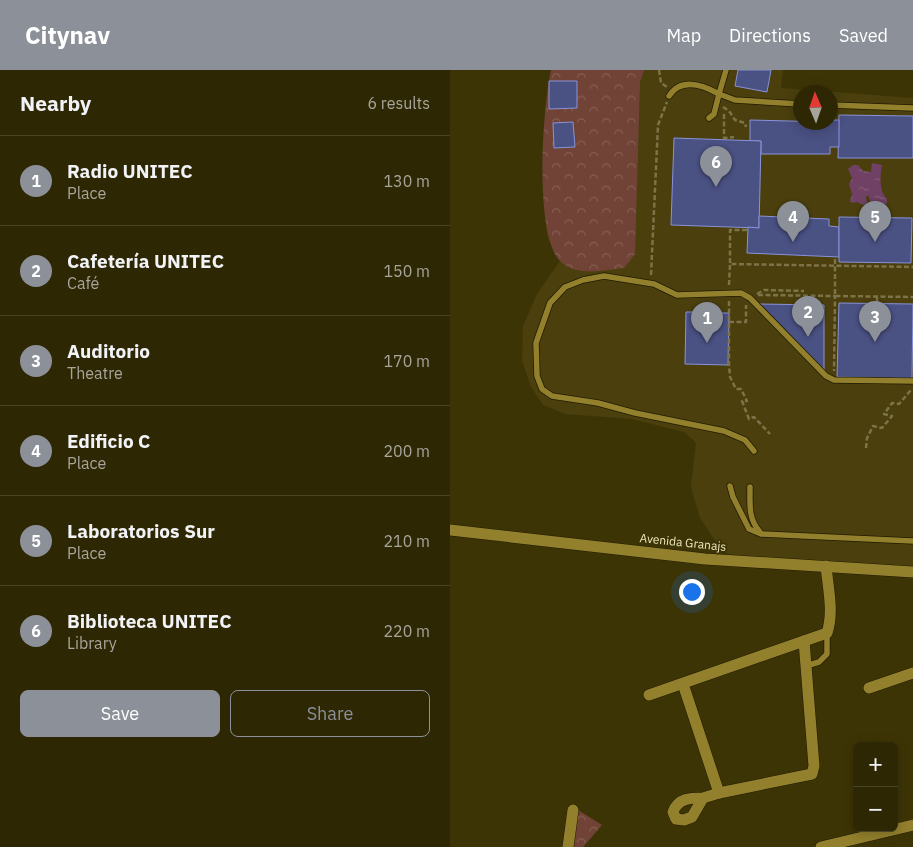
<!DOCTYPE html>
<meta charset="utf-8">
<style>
body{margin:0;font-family:"IBM Plex Sans",sans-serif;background:#362f0e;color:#f1f3f6}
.controls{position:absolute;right:15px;bottom:15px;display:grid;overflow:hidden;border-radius:8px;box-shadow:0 2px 12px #0003}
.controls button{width:45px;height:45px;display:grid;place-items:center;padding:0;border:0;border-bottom:1px solid #494426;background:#2e2704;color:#f1f3f6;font:25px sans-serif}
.compass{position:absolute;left:343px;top:15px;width:45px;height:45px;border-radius:50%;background:#2e2704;box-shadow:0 2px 12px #0003;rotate:358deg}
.you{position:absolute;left:241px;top:521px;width:18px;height:18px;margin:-12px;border:4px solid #fff;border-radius:50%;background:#1a73e8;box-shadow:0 0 0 8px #1a73e833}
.badge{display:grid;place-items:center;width:32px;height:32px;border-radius:50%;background:#8c9099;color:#fff;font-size:16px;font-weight:700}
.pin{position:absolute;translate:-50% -41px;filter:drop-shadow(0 1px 2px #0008)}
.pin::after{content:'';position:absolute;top:26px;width:18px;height:15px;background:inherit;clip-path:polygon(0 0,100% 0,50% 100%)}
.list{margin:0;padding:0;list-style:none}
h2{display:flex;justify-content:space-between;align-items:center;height:65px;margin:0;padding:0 20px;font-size:21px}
h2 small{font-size:16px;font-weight:400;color:#a7a59a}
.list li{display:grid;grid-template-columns:32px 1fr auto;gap:15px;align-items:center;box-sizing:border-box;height:90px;padding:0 20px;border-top:1px solid #494426}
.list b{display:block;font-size:19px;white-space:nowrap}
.list p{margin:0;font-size:16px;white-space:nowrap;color:#a7a59a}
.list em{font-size:16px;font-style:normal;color:#a7a59a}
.actions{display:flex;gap:10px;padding:15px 20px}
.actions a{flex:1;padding:11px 0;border:1px solid #8c9099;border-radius:8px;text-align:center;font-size:18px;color:#8c9099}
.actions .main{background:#8c9099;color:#fff}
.map{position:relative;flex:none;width:463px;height:777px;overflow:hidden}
header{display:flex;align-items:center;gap:30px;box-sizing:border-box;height:70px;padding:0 25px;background:#8c9099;color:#fff}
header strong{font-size:24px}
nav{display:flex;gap:28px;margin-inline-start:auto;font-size:18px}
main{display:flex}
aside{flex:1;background:#2e2704}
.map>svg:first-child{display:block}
.built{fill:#4a3f0d;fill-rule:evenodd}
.park{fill:url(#park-crowns)}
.water{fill:url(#water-ripples)}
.building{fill:#4a5183;stroke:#8993d9}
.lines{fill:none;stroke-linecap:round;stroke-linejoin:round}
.lane-casing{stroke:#211b03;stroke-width:7}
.street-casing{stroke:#211b03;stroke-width:12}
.path{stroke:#7c7348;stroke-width:2.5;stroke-dasharray:5 2.5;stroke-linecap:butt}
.lane{stroke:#92802d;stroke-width:5.5}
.street{stroke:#92802d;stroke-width:11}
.labels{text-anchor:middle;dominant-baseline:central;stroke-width:4;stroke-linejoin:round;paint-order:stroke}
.street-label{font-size:12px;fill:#eee5bf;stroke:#3d3406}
</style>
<header>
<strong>Citynav</strong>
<nav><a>Map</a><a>Directions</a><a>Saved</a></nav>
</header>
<main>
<aside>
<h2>Nearby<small>6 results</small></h2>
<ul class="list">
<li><span class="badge">1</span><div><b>Radio UNITEC</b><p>Place</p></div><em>130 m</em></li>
<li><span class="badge">2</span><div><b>Cafetería UNITEC</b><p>Café</p></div><em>150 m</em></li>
<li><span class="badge">3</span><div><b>Auditorio</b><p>Theatre</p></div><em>170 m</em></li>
<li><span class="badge">4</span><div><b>Edificio C</b><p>Place</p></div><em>200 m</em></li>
<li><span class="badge">5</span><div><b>Laboratorios Sur</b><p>Place</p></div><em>210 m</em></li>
<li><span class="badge">6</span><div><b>Biblioteca UNITEC</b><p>Library</p></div><em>220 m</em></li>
</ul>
<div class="actions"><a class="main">Save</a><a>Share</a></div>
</aside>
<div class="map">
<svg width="463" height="777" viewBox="0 0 463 777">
<defs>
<pattern id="park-crowns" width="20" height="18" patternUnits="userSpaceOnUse" patternTransform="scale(1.25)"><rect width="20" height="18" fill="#704336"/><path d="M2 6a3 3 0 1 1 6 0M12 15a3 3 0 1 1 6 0" fill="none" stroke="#855e51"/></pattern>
<pattern id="water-ripples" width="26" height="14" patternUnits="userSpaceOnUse" patternTransform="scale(1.25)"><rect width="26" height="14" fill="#704164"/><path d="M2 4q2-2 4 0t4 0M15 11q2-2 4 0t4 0" fill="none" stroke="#855c78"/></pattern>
</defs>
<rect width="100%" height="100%" fill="#3d3406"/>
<path class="built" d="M101,0H333L331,18L463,28V502L284,491L264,469L250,448L241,417L246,373L234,362L182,349L115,344L93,335L81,317L72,290L73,256L87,224L110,191L97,165L94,130V58ZM350,22H380V52H350Z"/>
<g class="park">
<path d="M101,0H194L190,12L185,184L174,198C154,200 128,207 111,192C83,166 93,36 101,0Z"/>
<polygon points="128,740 152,755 133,777 122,777"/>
</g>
<path class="water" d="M422,93L432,95C430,105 429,122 437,129V133L433,137L421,133L418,125L416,127L417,133L414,135L407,132L402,133L400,131L402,124L399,114L402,108L398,99L403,95H408L413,101L421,102Z"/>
<g class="building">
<polygon points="288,0 321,0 317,22 285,16"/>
<polygon points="99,11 127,11 127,38 99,39"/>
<polygon points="389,45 463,46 463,88 388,88"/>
<polygon points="300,50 380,52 380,50 389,50 389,77 380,77 380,84 311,84 311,71 300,71"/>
<polygon points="123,52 125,77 104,78 103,53"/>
<polygon points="224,68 311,71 309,158 221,155"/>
<polygon points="309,146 379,149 379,156 389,157 389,187 297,183 298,157 309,158"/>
<polygon points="389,147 462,148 461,193 389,192"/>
<polygon points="389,233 463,234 462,308 387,307"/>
<polygon points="308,234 374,235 374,300"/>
<polygon points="258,235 263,237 264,243 279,243 278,295 235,294 236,242 252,242 253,237"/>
</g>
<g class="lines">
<defs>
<g id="lane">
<path d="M219,26C231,7 253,15 269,24L276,0"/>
<polyline points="380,35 463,38"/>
<polyline points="259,48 264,44 269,24 285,30 350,34"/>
<polyline points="304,381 295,370 274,361 185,343 148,333 102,326 92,319 87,306 86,273 100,233 115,217 133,210 154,206 204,214 227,225 291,223 300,228 376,306 384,310 463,311"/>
<polyline points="280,416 283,427 299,459 311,464 463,471"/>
<path d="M300,417C300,434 298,449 310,462"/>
<polyline points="356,596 369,592 377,584 377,563"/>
</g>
<g id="street">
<polyline points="0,460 255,489 463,502"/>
<polyline points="233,614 269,723"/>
<polyline points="419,618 463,603"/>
<path d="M199,625L377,563C384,542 378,518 376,496"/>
<path d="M253,728C240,728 228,728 223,742L226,749L234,750L242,747L253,728L269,723L362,704L364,696L354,571"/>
<polyline points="118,777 123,740"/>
<polyline points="371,777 463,755"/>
</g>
</defs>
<use href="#lane" class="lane-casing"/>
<use href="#street" class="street-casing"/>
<g class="path">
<polyline points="209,0 211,13 217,17"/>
<polyline points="273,37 279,41 285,50 295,53 296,57"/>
<polyline points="274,44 274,68 284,67"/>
<polyline points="297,160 280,160 280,194 463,197"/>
<polyline points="385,189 385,226 463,227"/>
<polyline points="201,205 208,55 217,32"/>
<polyline points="279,215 280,194"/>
<polyline points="307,224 314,220 354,221"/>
<polyline points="308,225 385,226 384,301"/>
<polyline points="427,227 427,234"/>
<polyline points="279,231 279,295 280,307 286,319 291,319 297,331 292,331 299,349 304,347 320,364"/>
<polyline points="279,252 296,252 296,235"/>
<polyline points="416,378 417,368 423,356 432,358 442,346 434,344 442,333 449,334 461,320"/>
</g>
<use href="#lane" class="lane"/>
<use href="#street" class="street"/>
</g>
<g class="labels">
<g class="street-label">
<text transform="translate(233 472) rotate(6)">Avenida Granajs</text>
</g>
</g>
</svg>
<div class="controls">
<button>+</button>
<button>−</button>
</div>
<svg class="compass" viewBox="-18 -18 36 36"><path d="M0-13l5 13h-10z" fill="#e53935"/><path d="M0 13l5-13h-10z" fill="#a7a59a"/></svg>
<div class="you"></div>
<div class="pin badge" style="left:257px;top:273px">1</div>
<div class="pin badge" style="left:358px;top:267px">2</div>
<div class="pin badge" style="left:425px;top:272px">3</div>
<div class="pin badge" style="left:343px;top:172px">4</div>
<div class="pin badge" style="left:425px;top:172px">5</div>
<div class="pin badge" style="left:266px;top:117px">6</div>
</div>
</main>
